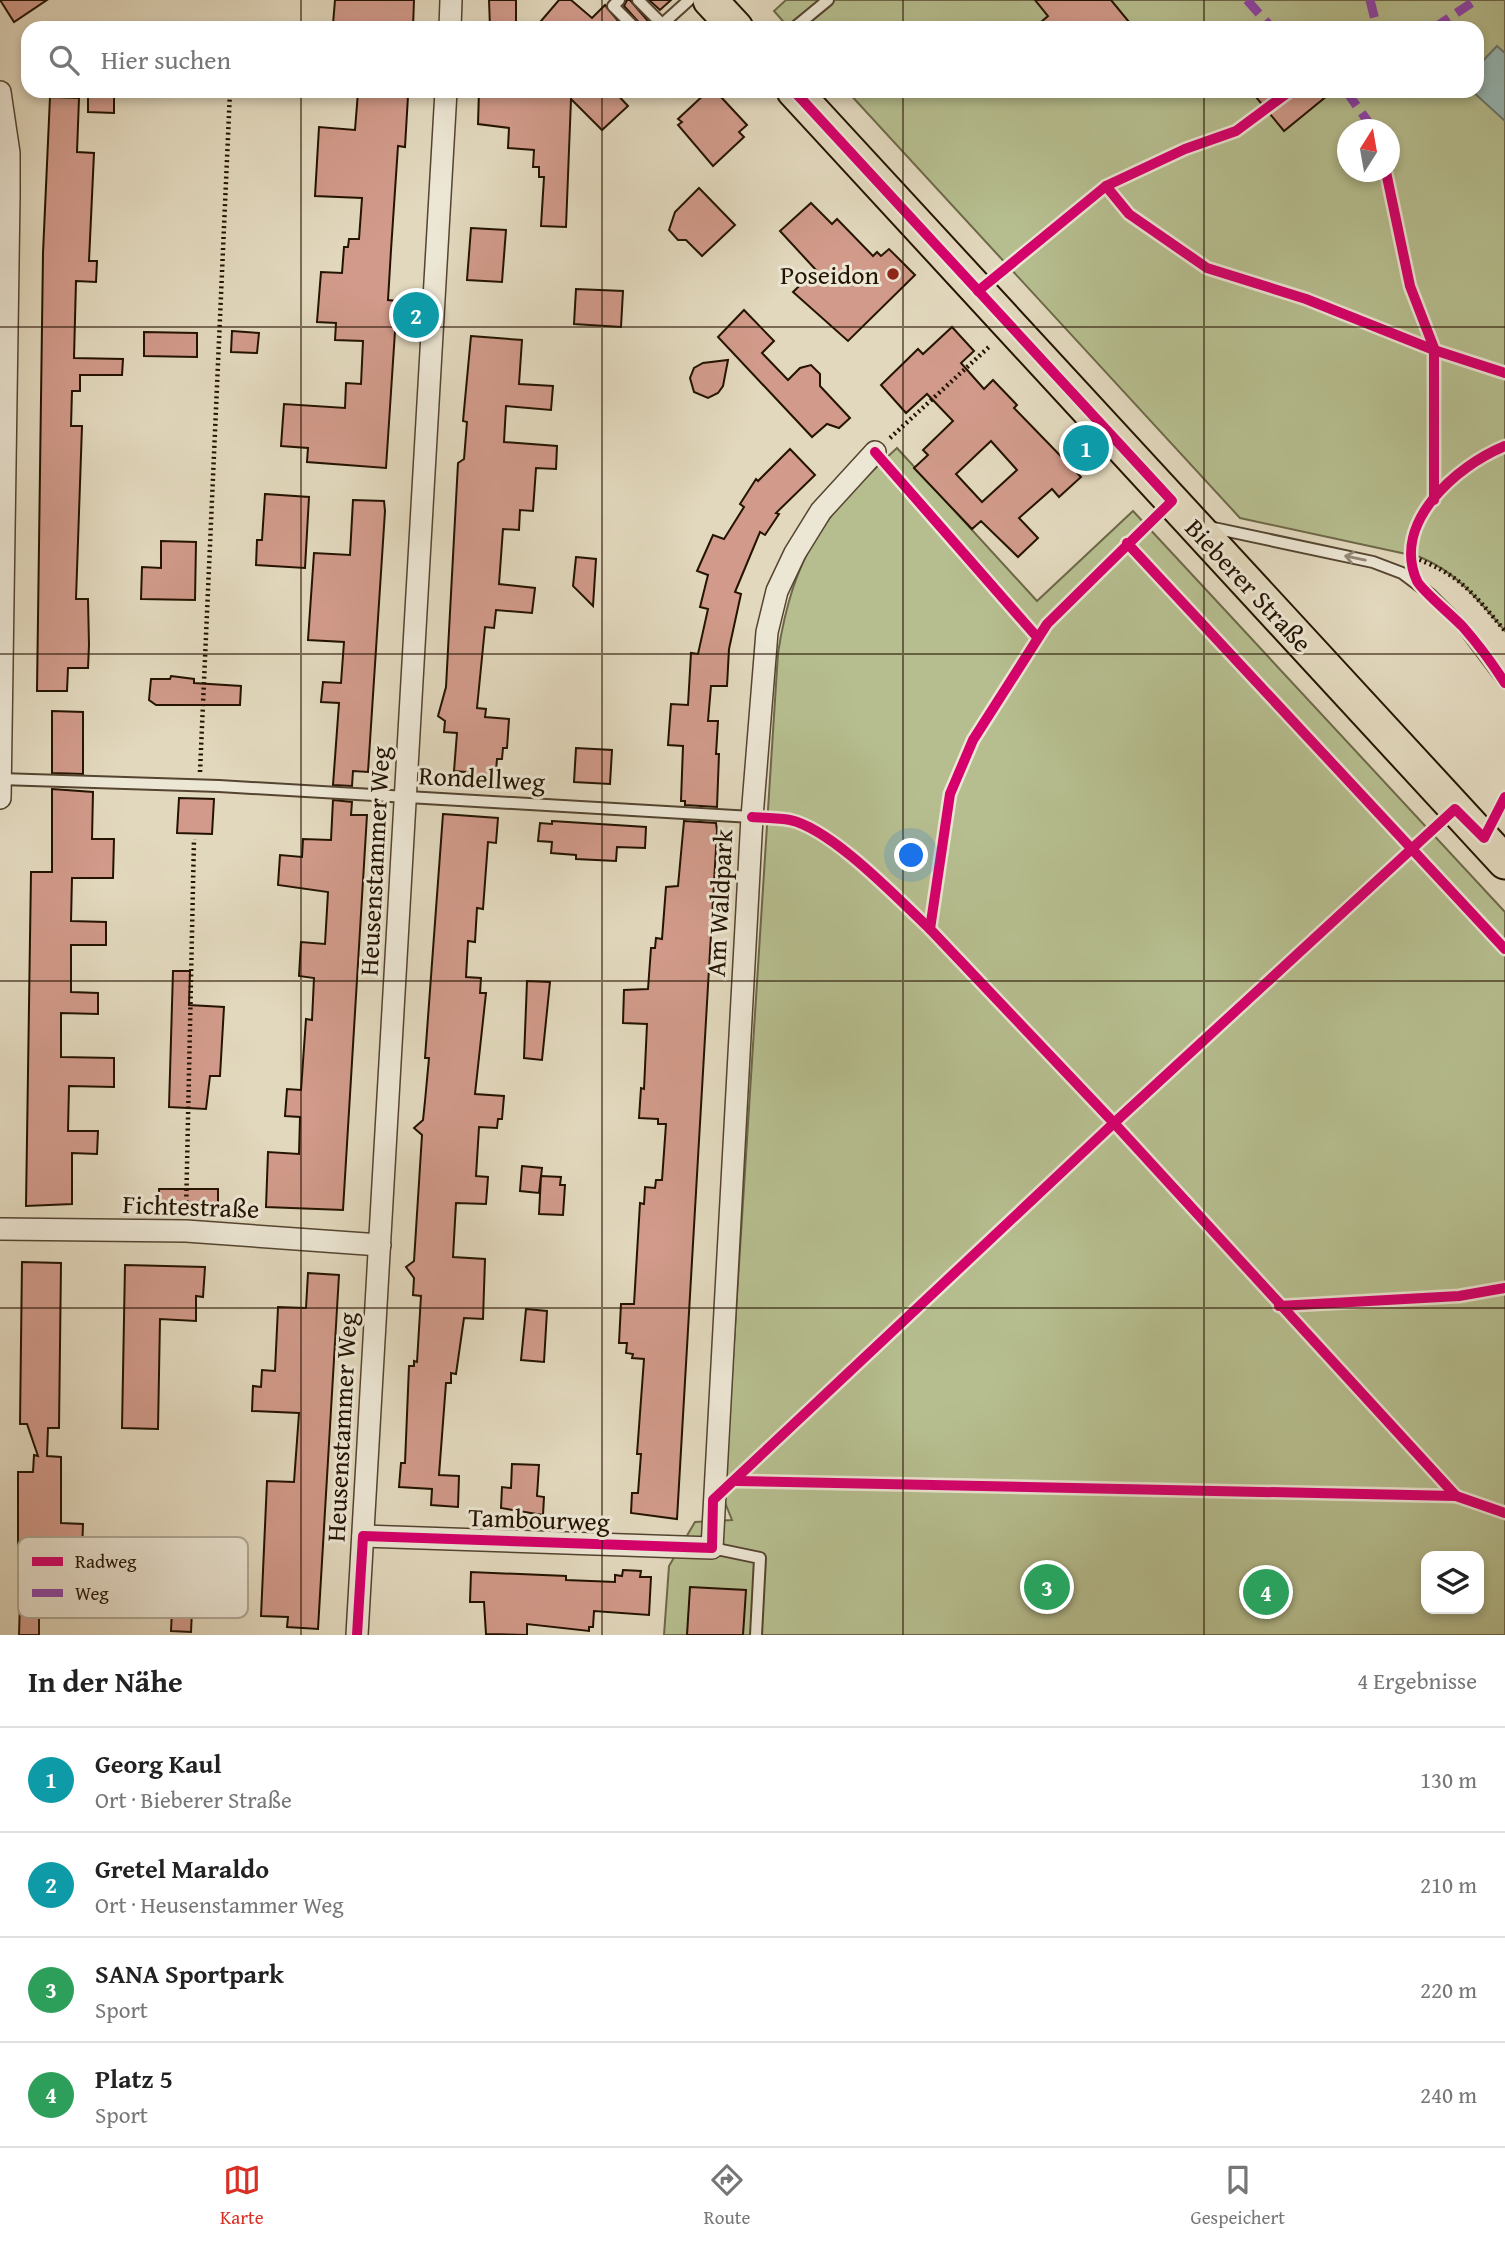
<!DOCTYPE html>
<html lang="de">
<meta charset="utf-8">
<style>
body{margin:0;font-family:"Gentium Book Plus",serif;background:#f6f6f6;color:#222}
.controls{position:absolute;right:21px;bottom:21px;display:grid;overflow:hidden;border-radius:14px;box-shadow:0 4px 10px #0003}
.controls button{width:63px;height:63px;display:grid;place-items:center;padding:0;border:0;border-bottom:2px solid #e0e0e0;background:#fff;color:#222;font:35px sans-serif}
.compass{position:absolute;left:1337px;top:119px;width:63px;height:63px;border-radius:50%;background:#fff;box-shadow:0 4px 10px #0003;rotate:11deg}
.you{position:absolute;left:912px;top:856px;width:24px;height:24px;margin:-18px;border:5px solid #fff;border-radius:50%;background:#1a73e8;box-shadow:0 0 0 10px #1a73e833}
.badge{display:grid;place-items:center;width:46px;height:46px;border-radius:50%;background:#d93025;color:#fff;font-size:23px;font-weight:700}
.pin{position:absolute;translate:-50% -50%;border:4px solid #fff;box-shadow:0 2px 7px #0006}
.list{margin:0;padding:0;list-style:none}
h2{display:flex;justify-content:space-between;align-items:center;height:91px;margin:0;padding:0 28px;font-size:30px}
h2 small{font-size:23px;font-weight:400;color:#767676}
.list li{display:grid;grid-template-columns:46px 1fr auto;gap:21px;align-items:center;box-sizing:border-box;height:105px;padding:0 28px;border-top:2px solid #e0e0e0}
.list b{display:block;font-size:26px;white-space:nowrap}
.list p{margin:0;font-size:23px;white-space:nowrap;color:#767676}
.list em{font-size:23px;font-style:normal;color:#767676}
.icon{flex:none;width:38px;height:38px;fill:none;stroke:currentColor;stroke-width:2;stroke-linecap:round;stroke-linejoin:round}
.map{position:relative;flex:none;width:1505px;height:1635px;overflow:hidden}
.search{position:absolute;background:#fff;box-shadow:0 4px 10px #0003;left:21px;right:21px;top:21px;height:77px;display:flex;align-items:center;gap:18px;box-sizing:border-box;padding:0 24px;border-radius:21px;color:#767676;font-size:26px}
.sheet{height:511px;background:#fff}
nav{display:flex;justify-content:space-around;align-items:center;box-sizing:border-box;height:98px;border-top:2px solid #e0e0e0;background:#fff;font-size:19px;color:#767676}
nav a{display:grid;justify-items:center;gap:4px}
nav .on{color:#d93025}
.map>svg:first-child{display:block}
.green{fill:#b6be8f;stroke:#6d6848;stroke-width:2;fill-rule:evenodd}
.water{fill:#96b9b7;stroke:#68776e;stroke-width:2}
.building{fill:#d19a8a;stroke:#241301;stroke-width:2;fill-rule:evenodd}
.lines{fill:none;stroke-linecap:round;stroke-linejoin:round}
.service-casing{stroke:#544430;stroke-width:14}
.minor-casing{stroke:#544430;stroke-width:24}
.primary-casing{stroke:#241301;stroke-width:37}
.path{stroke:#241301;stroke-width:4.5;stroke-dasharray:2 3.5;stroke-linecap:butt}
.service{stroke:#ece6d4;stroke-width:10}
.minor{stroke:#ece6d4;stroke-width:21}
.primary{stroke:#e2d8bd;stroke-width:33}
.quiet{stroke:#8e44ad;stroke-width:9;stroke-dasharray:18 9;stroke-linecap:butt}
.cycleway-casing{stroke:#ece6d4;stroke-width:15}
.cycleway{stroke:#d6006c;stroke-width:10}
.oneway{stroke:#928775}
.grid{fill:none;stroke:#241301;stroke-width:2;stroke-opacity:0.55}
.poi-dot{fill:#8f2418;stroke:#ece6d4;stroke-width:2.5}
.labels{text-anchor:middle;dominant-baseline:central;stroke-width:6;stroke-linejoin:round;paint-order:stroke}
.poi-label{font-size:26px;fill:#241301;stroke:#ece6d4;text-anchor:end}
.street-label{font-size:26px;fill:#241301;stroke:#ece6d4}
.key{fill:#ece6d4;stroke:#b0a795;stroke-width:2}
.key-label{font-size:19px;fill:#241301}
</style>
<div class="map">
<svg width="1505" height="1635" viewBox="0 0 1505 1635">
<rect width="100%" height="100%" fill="#e2d8bd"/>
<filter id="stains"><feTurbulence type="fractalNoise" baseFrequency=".00286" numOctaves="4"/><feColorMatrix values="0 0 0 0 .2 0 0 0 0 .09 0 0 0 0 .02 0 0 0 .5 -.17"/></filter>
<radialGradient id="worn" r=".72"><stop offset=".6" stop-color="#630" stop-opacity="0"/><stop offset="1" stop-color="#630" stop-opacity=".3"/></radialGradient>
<g class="green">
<path d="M786,0H1505V631C1480,602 1457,572 1420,557L1240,518L847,91H1477V28H789L774,11ZM1348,130H1390V172H1348Z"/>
<path d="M897,448L1037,601L1133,511L1505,912V1635H664L669,1566L695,1522L732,1520L724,1500L778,653C794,552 824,515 897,448ZM1426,1556H1479V1609H1426Z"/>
</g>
<polygon class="water" points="1497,46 1505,53 1505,121 1472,91 1477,91 1477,67"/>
<g class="building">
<polygon points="0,0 47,0 14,22"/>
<polygon points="335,0 414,0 413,28 333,24"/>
<polygon points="489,0 516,0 516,28 490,27"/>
<polygon points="559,0 571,0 592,18 605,5 624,28 535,28"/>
<polygon points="627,0 630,0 648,21 643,27 624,6"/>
<polygon points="649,0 671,0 660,10"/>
<polygon points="1035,0 1111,0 1134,28 1034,28 1048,16"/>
<polygon points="88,91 114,91 114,113 88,112"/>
<polygon points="479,91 614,91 628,106 602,130 571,99 566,227 541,226 544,177 539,177 539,167 533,167 534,150 508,148 509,128 478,124"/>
<polygon points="708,91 721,91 721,97 747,125 739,132 744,137 713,166 678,125 682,122 678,119"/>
<polygon points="1251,91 1333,91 1284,131"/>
<polygon points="358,92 408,96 405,147 398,146 391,250 388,300 397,301 386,468 307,462 308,448 281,446 284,404 345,408 346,383 361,384 363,341 335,340 336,323 317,322 321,272 342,273 344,247 348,247 349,239 359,239 362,198 315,196 319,127 355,130"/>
<polygon points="50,97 79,98 77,152 94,153 89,261 97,261 96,282 76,281 74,358 123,359 122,375 80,375 80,391 72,391 71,426 82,426 76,599 88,599 89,645 88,668 68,668 67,691 37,691 43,253"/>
<polygon points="699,188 735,225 702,256 686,240 678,240 669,230 675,212"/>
<polygon points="811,203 832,224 837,219 873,256 877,252 881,256 889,249 915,275 848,341 793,292 816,270 780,231"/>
<polygon points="471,228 506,230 502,282 467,280"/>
<polygon points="576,289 623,291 621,327 574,324"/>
<polygon points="744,310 774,341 762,353 788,380 800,368 811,365 820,374 820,386 850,418 839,428 827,424 812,437 718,337"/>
<path d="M952,327L974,351L961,363L984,389L993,380L1017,405L1014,408L1081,477L1059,497L1052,489L1019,518L1038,538L1018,557L981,521L972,529L914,468L928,455L923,450L953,421L927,394L906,413L881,385L918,349L923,354ZM991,441L1017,470L982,502L956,474Z"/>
<polygon points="232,331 259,333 257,353 231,352"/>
<polygon points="144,332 197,333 197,357 144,356"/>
<polygon points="471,336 522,340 519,384 553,386 551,410 506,406 504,442 557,446 556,469 536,468 533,511 520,510 519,530 503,529 499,584 535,588 532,613 496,610 494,628 485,627 477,708 486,709 485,717 509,719 507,748 503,748 502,759 497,759 495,783 464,780 465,772 454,771 457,733 444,732 445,721 438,716 446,687 458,463 464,459 467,422 463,421"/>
<polygon points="728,360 723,386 718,393 708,398 694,392 690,378 694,368 703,363"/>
<polygon points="790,449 815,475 776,513 779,514 765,535 760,532 735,592 741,594 729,649 727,686 711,686 708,721 718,721 716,754 719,754 717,807 685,805 685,801 681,801 683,746 668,745 669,731 671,704 688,705 691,653 698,654 708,609 700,607 708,575 697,571 713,535 724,539 744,507 740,504 756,479 758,481"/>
<polygon points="265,494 309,497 305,568 256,565 257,540 262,540"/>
<polygon points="353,500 384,501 385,511 368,772 353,771 352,786 333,785 339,703 321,702 323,682 341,683 344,642 308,640 314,553 350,555"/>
<polygon points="161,541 196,542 195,600 141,599 142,567 161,568"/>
<polygon points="576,557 596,559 593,606 573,586"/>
<polygon points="171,676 194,679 194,683 241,686 240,705 156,705 149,700 151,679 170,679"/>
<polygon points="52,711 83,712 83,774 52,773"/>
<polygon points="576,748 612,750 610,784 574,782"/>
<polygon points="52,789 93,792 92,839 114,839 113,878 72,878 71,921 106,922 106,945 71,945 71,992 98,993 98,1014 61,1013 61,1057 114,1058 114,1087 69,1086 68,1131 98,1131 97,1154 72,1153 72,1204 26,1206 31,872 52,872"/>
<polygon points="179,798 214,799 212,834 177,833"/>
<polygon points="333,800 352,802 351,815 367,815 343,1210 266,1207 268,1152 299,1154 300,1117 285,1116 287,1089 301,1090 306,1019 312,1020 314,978 299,976 301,942 325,944 328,892 278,885 280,855 302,857 303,839 331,840"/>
<polygon points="443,814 498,818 496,843 488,842 483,909 477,908 475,942 468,941 466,977 481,978 480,993 486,993 475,1094 504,1096 502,1119 498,1119 497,1128 479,1127 476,1176 488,1177 486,1204 456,1203 453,1257 485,1259 483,1319 464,1318 456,1374 451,1373 451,1383 446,1383 439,1475 459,1476 458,1507 431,1505 432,1489 399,1487 401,1463 405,1463 409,1366 414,1366 414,1361 417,1362 421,1296 413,1295 414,1278 406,1267 414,1261 422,1135 414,1128 423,1120 425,1101 429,1058 425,1058"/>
<polygon points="552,821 646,827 645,848 617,847 616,861 576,859 576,855 551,853 552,842 538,841 540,823 552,824"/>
<polygon points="684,821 716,823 717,831 677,1519 631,1513 632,1493 638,1493 641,1454 637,1454 644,1359 632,1358 633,1354 626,1353 627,1343 619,1343 621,1304 634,1304 640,1203 644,1204 645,1187 655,1188 656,1180 662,1180 666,1124 658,1124 658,1119 639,1118 641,1088 644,1089 647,1024 623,1023 624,990 648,989 651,948 655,948 656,938 662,939 666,887 678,886"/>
<polygon points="173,971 190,971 189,1005 224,1007 220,1076 210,1076 206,1109 169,1107"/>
<polygon points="527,981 550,982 542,1060 524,1058"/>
<polygon points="522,1166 542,1168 539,1193 520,1191"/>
<polygon points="541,1176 561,1177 560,1185 565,1185 563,1215 539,1214"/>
<polygon points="159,1189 218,1189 218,1207 159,1204"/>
<polygon points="22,1262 61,1263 59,1428 48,1428 47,1456 61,1457 61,1523 83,1524 82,1553 18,1549 18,1472 33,1472 34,1455 38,1456 27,1424 20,1424"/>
<polygon points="125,1265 205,1267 203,1297 196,1296 196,1321 160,1319 158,1429 122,1428"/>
<polygon points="308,1273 339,1275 318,1629 287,1627 288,1617 261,1616 267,1481 294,1482 299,1413 252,1411 253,1386 261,1387 262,1370 275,1371 278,1307 306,1308"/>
<polygon points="526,1309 547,1311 544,1362 521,1360"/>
<polygon points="512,1464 539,1465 537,1496 544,1497 543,1515 501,1508 502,1487 511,1488"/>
<polygon points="623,1570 641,1571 640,1577 651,1577 649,1615 594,1611 593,1627 589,1627 589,1631 527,1624 527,1635 486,1634 484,1602 470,1602 471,1572 566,1576 566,1580 615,1582 615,1575 622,1576"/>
<polygon points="690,1587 746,1590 743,1635 687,1635"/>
<polygon points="20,1601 39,1602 39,1635 19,1635"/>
<polygon points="172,1609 192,1610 191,1632 171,1631"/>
</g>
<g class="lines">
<defs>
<g id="service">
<polyline points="619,0 613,6 635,28"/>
<polyline points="638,0 662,24"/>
<polyline points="658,28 689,0"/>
<polyline points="794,28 828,0"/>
<polyline points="1209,527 1373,562 1402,573 1430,594 1463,627 1505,683"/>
<polyline points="0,779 219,786 752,817"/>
<polyline points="1485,836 1505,797"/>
<polyline points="712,1548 760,1558 756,1635"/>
</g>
<g id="minor">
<polyline points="450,28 451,0"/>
<polyline points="0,92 9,153 9,196 0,798"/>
<polyline points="0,1229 186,1231 380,1245"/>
<polyline points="363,1536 712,1548 752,817 767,632 777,591 795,553 821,511 875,452"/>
<polyline points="357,1635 446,91"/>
</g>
<g id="primary">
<polyline points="710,0 736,28"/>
<polyline points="794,91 1505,862"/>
</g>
</defs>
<use href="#service" class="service-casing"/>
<use href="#minor" class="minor-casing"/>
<use href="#primary" class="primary-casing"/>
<g class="path">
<polyline points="890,438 990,346"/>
<path d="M1409,556C1459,573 1472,592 1505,631"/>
<polyline points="200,772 230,91"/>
<polyline points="186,1213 194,839"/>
</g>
<use href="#service" class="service"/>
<use href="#minor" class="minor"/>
<use href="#primary" class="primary"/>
<g class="quiet">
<polyline points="1247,0 1272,28"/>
<polyline points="1370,0 1377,28"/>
<polyline points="1434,28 1476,0"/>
<polyline points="1346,91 1374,130"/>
</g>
<defs>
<g id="cycleway">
<polyline points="794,91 1172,501 1047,624 973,740 950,794 930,929 1114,1123 1456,1496"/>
<polyline points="1386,172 1410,286 1434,348 1434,500"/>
<polyline points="1106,186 1185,149 1236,131 1290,91"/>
<polyline points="978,291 1106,186 1129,214 1207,268 1306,299 1434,350 1505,373"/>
<path d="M1505,446C1456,466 1391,523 1417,581C1422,591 1453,616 1463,627C1478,644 1492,663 1505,683"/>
<polyline points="875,452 1037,637"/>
<polyline points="1127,543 1505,949"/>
<path d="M752,817C764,818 778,818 790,820C832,829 898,899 930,929"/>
<polyline points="1279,1306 1459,1296 1505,1288"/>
<polyline points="737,1481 1456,1496 1505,1513"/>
<polyline points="357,1635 363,1536 712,1548 713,1500 1114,1123 1455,809 1484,838 1505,797"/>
</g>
</defs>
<use href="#cycleway" class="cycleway-casing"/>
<use href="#cycleway" class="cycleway"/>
</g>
<defs><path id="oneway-shaft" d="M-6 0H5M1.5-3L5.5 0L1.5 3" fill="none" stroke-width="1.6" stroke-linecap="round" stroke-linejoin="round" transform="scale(1.75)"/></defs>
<use class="oneway" href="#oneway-shaft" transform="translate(1355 558) rotate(-168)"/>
<path class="grid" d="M301,0V28M602,0V28M903,0V28M1204,0V28M301,91V1635M602,91V1635M903,91V1635M1204,91V1635M0,327H1505M0,654H1505M0,981H1505M0,1308H1505"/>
<circle class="poi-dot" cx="893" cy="274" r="7"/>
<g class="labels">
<g class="poi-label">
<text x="879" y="274">Poseidon</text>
</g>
<g class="street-label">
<text transform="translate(1249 585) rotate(47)">Bieberer Straße</text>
<text transform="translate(482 778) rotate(3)">Rondellweg</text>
<text transform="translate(374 861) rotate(-87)">Heusenstammer Weg</text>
<text transform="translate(719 903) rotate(-87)">Am Waldpark</text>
<text transform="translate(191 1206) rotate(2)">Fichtestraße</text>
<text transform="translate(341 1427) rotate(-87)">Heusenstammer Weg</text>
<text transform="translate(539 1519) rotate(2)">Tambourweg</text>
</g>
</g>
<rect x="18" y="1537" width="230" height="81" rx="10" class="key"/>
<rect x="32" y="1557" width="31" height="9" fill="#d6006c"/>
<rect x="32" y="1589" width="31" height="8" fill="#8e44ad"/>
<g class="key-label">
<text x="75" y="1568">Radweg</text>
<text x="75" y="1600">Weg</text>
</g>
<rect width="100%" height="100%" filter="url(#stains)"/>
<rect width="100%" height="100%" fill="url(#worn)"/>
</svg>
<div class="controls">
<button><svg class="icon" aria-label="layers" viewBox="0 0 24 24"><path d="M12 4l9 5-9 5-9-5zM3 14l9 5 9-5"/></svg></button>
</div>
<svg class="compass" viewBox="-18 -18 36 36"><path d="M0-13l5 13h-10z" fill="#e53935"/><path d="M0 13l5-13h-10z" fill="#767676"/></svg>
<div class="you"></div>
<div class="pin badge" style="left:1086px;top:448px;background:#0f9aa8">1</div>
<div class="pin badge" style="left:416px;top:315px;background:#0f9aa8">2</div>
<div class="pin badge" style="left:1047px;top:1587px;background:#2e9e5b">3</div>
<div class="pin badge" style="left:1266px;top:1592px;background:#2e9e5b">4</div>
<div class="search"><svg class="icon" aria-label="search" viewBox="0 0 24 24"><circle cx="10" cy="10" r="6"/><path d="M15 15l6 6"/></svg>Hier suchen</div>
</div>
<section class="sheet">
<h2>In der Nähe<small>4 Ergebnisse</small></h2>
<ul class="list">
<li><span class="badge" style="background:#0f9aa8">1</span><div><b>Georg Kaul</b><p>Ort · Bieberer Straße</p></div><em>130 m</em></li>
<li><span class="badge" style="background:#0f9aa8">2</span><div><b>Gretel Maraldo</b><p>Ort · Heusenstammer Weg</p></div><em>210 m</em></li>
<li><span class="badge" style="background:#2e9e5b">3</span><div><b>SANA Sportpark</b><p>Sport</p></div><em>220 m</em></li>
<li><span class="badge" style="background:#2e9e5b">4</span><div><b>Platz 5</b><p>Sport</p></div><em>240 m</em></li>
</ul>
</section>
<nav>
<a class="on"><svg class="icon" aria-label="map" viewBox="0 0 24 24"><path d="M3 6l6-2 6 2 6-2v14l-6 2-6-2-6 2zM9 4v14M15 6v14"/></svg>Karte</a>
<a><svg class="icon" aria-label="directions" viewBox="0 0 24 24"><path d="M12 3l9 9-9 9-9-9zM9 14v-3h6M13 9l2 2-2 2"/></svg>Route</a>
<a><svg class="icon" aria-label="saved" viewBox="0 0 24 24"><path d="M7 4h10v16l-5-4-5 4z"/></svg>Gespeichert</a>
</nav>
